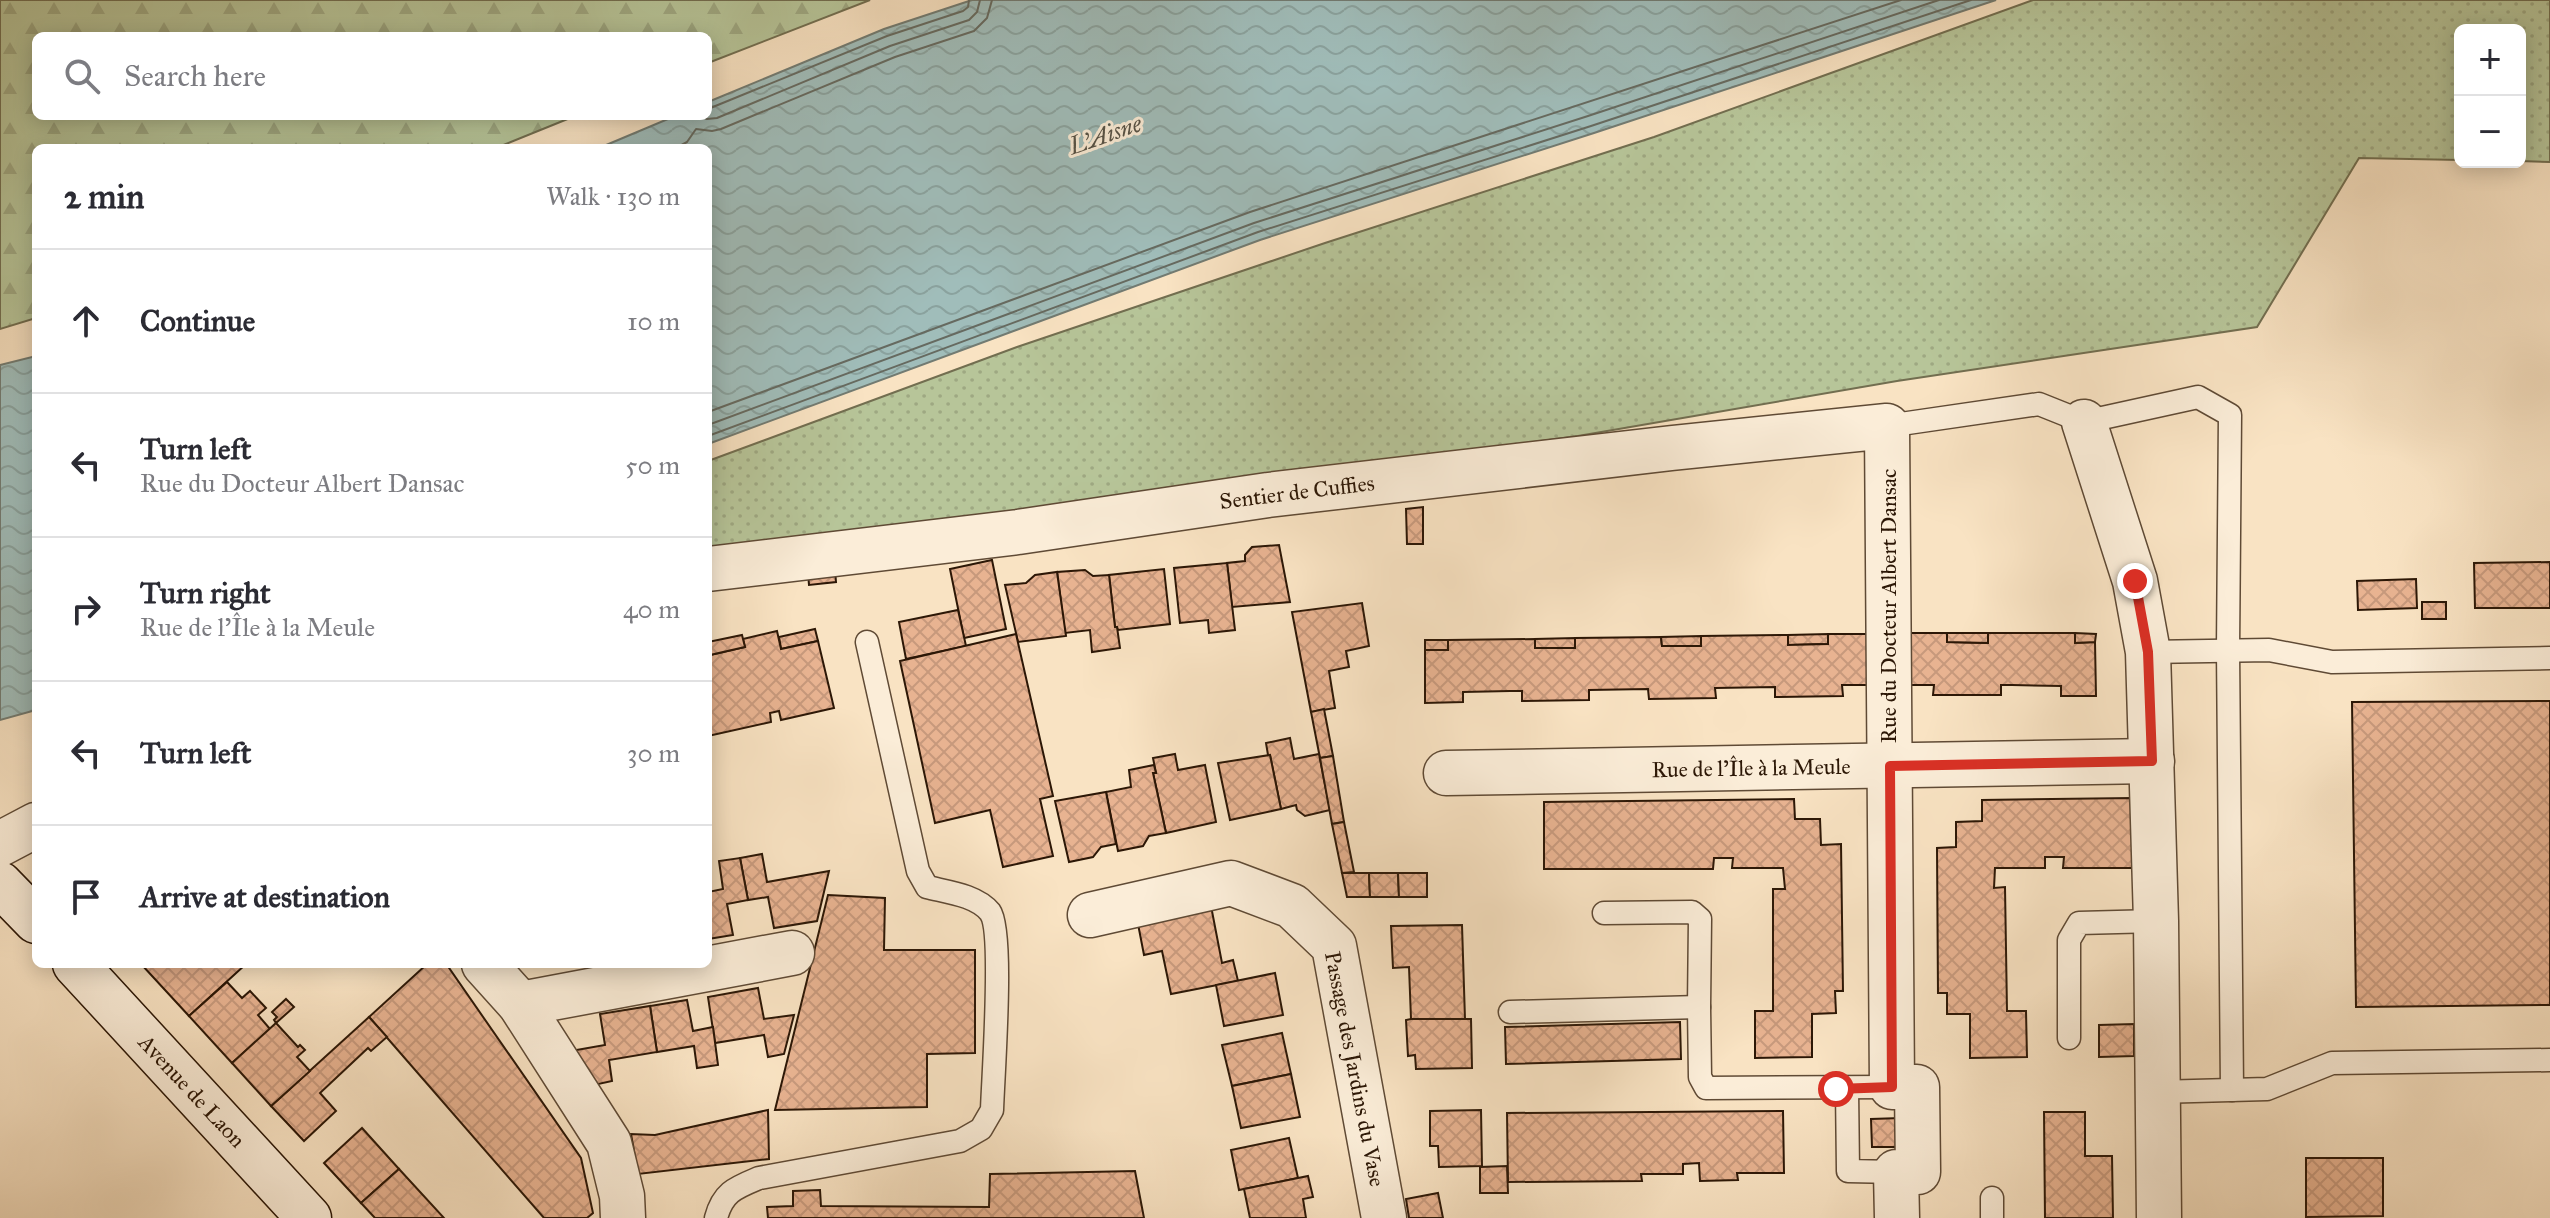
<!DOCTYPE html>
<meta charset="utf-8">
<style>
body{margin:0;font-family:"IM FELL Great Primer",serif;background:#f7f7f7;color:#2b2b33}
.controls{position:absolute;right:24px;top:24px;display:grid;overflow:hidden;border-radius:12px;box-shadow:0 4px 20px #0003}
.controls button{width:72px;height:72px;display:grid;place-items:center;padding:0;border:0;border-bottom:2px solid #e1e1e2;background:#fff;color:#2b2b33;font:40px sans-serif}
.stop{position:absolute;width:24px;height:24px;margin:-18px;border:6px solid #d93025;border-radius:50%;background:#fff}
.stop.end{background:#d93025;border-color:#fff;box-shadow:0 2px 8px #0008}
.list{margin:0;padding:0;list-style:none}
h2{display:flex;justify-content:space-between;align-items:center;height:104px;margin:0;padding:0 32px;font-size:34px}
h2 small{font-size:26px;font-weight:400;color:#7c7c81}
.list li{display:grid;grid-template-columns:52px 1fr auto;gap:24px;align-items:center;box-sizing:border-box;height:144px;padding:0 32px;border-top:2px solid #e1e1e2}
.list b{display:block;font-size:30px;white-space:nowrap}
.list p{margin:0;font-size:26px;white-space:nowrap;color:#7c7c81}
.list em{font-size:26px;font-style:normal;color:#7c7c81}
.icon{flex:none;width:44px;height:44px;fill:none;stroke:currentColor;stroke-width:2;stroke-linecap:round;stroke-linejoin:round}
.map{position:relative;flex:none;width:2550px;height:1218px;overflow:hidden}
.search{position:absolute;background:#fff;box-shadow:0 4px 20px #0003;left:32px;top:32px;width:680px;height:88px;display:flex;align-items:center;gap:20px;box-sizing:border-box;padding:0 28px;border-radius:12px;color:#7c7c81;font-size:30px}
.panel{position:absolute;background:#fff;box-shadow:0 4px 20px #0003;left:32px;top:144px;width:680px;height:824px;border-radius:12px}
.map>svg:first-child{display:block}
.forest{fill:url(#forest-firs);stroke:#726e50;stroke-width:2}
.park{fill:url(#park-dots);stroke:#726e50;stroke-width:2}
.water{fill:url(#water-waves);stroke:#727b72;stroke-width:2}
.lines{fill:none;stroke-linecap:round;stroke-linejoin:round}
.shore{stroke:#666a60;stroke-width:2}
.building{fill:url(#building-cross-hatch);stroke:#2c1706;stroke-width:2}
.service-casing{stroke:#5f4a35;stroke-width:25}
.minor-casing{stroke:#5f4a35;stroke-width:47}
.secondary-casing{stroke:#2c1706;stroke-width:47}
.service{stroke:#fbedd8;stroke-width:22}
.minor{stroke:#fbedd8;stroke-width:44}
.secondary{stroke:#fbedd8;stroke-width:44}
.route{stroke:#d93025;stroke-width:10}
.labels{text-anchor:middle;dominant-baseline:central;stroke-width:6;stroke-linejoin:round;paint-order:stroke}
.street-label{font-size:22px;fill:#2c1706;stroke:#fbedd8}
.water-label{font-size:24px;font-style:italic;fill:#555145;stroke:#fbedd8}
</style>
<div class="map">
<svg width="2550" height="1218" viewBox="0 0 2550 1218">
<defs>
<pattern id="forest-firs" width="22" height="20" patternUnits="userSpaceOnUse" patternTransform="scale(2)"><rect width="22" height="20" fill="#b7c599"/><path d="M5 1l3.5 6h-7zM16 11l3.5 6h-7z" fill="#9ea882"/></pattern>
<pattern id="park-dots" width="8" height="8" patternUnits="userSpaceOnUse" patternTransform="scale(2)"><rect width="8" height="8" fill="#b7c599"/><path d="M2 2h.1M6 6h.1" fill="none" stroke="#9ea882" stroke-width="1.8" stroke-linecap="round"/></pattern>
<pattern id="water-waves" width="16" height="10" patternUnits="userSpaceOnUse" patternTransform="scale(2)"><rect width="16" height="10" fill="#a0bdba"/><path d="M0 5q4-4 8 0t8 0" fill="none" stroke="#8aa29e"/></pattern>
<pattern id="building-cross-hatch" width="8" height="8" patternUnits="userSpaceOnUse" patternTransform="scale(2)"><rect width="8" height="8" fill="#e8b391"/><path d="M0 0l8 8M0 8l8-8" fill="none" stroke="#c7997c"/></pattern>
</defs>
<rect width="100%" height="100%" fill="#f9e3c3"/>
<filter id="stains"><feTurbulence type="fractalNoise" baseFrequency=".0025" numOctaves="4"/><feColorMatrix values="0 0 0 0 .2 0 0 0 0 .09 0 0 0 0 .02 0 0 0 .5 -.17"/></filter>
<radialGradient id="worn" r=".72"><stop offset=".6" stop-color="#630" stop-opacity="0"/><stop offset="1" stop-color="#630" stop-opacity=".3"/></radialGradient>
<polygon class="forest" points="0,0 870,0 708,63 708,36 36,36 36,116 575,116 496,148 36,148 36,318 0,329"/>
<polygon class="park" points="2033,0 2550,0 2550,162 2520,161 2520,30 2460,30 2460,160 2359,158 2257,327 1897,381 1578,436 708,552 708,461 1017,347 1325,243 1654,137"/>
<g class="water">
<polygon points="972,0 1996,0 1594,133 1260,240 708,444 708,148 599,148 675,116 708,116 708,102 884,29"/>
<polygon points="36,356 36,710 0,720 0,365"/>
</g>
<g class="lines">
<g class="shore">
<polyline points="708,109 887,36 963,11 968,7 969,0"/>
<polyline points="699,116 707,119 717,118 890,46 969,20 977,12 980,0"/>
<polyline points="676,148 687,142 696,129 712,131 721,129 895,57 974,31 987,18 992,0"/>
<polyline points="708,412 1250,212 1901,0"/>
<polyline points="708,425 1254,223 1588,116 1939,0"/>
<polyline points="708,436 1258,232 1591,126 1971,0"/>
</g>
</g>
<g class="building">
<polygon points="1423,507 1423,544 1407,544 1406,509"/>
<polygon points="1279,545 1290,602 1232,607 1227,563 1245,561 1245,555 1252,547"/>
<polygon points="992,560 1006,629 964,638 950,569"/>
<polygon points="2550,562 2550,608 2475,608 2474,563"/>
<polygon points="1227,563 1235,630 1209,633 1208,620 1180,623 1174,568"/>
<polygon points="1164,569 1170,624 1118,630 1117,627 1115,627 1109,575"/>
<polygon points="835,570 836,582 809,585 808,573"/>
<polygon points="1085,570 1093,576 1109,575 1115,627 1117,627 1120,648 1092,652 1090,630 1065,633 1057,572"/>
<polygon points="1057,572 1066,636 1018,642 1005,585 1026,583 1035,575"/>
<polygon points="2416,579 2417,608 2358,610 2357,581"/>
<rect x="2422" y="602" width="24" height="17"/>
<polygon points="1362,603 1369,646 1346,651 1349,667 1329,671 1335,708 1311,712 1292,612"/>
<polygon points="958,610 966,646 906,659 899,622"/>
<polygon points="815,629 818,641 781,649 779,637"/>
<polygon points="777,631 781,649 818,641 834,708 781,720 779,711 770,713 771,722 708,736 708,647 710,655 745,647 743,639"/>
<polygon points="1903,633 1947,633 1947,642 1988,643 1988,633 2075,633 2075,643 2095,642 2096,696 2061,696 2061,686 2012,685 2001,685 2001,695 1933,695 1934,685 1904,685"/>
<polygon points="1947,633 1988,633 1988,643 1947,642"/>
<polygon points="2075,633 2096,634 2095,642 2075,643"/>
<polygon points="1016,634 1053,796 1040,799 1053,856 1003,867 990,810 935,823 900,661"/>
<polygon points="1828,634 1828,644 1788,645 1788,635"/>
<polygon points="1828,634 1871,634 1872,685 1842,685 1843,696 1775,697 1775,687 1715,688 1716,698 1649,699 1648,689 1589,690 1589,700 1522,701 1522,691 1510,691 1463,692 1463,702 1425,703 1425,650 1448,650 1448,640 1535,639 1535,648 1575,648 1575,638 1661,637 1662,646 1701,646 1701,636 1788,635 1788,645 1828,644"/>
<polygon points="742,635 745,647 710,655 708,642"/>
<polygon points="1701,636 1701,646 1662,646 1661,637"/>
<polygon points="1575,638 1575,648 1535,648 1535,639"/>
<rect x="1425" y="640" width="23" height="10"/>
<polygon points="2550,701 2550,1005 2356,1007 2352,702"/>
<polygon points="1324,709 1333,756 1320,758 1311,712"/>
<polygon points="1290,738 1294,759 1319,754 1330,810 1305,816 1297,810 1296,805 1281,809 1270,755 1268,755 1266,743"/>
<polygon points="1175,754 1178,770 1205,765 1216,822 1166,833 1153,773 1156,773 1153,758"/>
<polygon points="1270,755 1281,809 1230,820 1218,763"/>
<polygon points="1333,756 1344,822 1332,824 1320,758"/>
<polygon points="1154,765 1156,773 1153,773 1166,833 1149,836 1143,846 1118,851 1106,792 1131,787 1129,770"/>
<polygon points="1106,792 1116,844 1101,847 1093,857 1069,862 1055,801"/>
<polygon points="2132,798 2133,868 2063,868 2064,857 2045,857 2045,868 1995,868 1994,888 2005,887 2007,1011 2026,1011 2027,1057 1970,1058 1970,1014 1947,1014 1947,993 1938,993 1937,848 1956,847 1956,822 1982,821 1982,800"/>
<polygon points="1794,799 1795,819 1820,819 1821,845 1841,844 1843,991 1835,991 1836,1013 1812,1014 1812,1057 1755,1058 1755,1011 1773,1011 1773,889 1785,889 1783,868 1732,868 1733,858 1714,858 1713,869 1544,869 1544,802"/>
<polygon points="1344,822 1354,872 1342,873 1332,824"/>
<polygon points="762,854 767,882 829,871 817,921 774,928 768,897 748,900 740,858"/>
<polygon points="740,858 748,900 727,904 733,935 708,939 708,892 723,889 719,861"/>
<polygon points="1342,873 1369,873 1370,897 1347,897"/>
<polygon points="1369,873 1398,873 1399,897 1370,897"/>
<polygon points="1398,873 1427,873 1427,897 1399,897"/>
<polygon points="828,895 885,898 884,950 975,950 975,1053 927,1054 927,1107 775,1110"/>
<polygon points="1211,906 1222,963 1233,960 1238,981 1171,994 1162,951 1144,955 1138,924"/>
<polygon points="1462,925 1465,1019 1411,1019 1409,967 1393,968 1391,926"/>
<polygon points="141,964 246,964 189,1016"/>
<polygon points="427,964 447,965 581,1158 593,1213 587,1218 544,1218 369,1017"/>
<polygon points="1275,973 1283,1015 1224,1026 1216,985"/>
<polygon points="227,982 242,998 250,991 266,1008 258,1015 270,1029 232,1063 189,1016"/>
<polygon points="758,988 764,1019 794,1015 784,1054 768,1057 764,1035 715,1043 708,997"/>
<polygon points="286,999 294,1007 276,1023 274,1020 277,1017 272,1012"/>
<polygon points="687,1000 693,1031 713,1027 718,1065 697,1068 694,1046 657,1052 650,1006"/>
<polygon points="650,1006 657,1052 609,1060 612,1081 594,1085 571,1051 605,1045 600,1014"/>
<polygon points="369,1017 387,1037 371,1051 368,1048 320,1093 336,1111 304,1141 271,1106"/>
<polygon points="1411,1019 1471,1019 1472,1068 1416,1069 1415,1055 1408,1056 1406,1020"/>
<polygon points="1680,1022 1681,1059 1506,1064 1505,1027"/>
<polygon points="276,1023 298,1047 300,1045 305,1050 297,1057 310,1071 271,1106 232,1063"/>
<polygon points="2134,1024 2134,1056 2099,1057 2099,1025"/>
<polygon points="1282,1033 1291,1074 1232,1086 1222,1045"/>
<polygon points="1291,1074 1300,1117 1241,1128 1232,1086"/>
<polygon points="768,1110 769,1159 638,1174 631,1134 655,1135"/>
<polygon points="1481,1110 1482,1166 1439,1167 1438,1146 1430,1146 1430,1111"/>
<polygon points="1783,1111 1784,1173 1737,1173 1738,1180 1700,1181 1699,1163 1683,1164 1683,1174 1641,1174 1642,1181 1508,1182 1507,1113"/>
<polygon points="2044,1112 2085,1112 2085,1156 2112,1156 2113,1218 2045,1218"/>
<polygon points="1901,1118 1901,1147 1872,1147 1871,1119"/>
<polygon points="362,1128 399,1169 361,1203 324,1163"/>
<polygon points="1289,1138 1298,1178 1239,1190 1231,1150"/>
<polygon points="2306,1158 2383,1158 2383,1216 2306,1217"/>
<polygon points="1507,1166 1508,1193 1480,1193 1480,1167"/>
<polygon points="399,1169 444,1218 375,1218 361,1203"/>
<polygon points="1135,1171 1144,1218 768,1218 767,1207 793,1206 793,1191 820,1190 821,1206 989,1207 990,1174"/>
<polygon points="1308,1176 1313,1197 1303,1199 1306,1218 1250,1218 1244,1189"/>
<polygon points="1438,1193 1443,1218 1409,1218 1406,1199"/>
</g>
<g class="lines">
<defs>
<g id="service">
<polyline points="1887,426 2039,404 2084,422 2198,397 2230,415 2228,650 2232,1090"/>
<polyline points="2148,652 2269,650 2332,662 2550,658"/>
<polyline points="1604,913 1692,912 1700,919 1699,1007 1700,1077 1706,1088 1892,1087"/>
<polyline points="1510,1012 1699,1007"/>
<polyline points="2069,1038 2069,940 2079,923 2156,921"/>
<polyline points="1847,1089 1848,1171 1896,1172"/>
<polyline points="2157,1092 2267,1089 2332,1063 2550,1060"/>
<polyline points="1992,1198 1992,1218"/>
<path d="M716,1218C723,1192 735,1188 759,1178L960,1141L981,1129L992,1110C993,1077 1004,931 990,912C976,895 947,892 927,887L918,871L867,642"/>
</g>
<g id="minor">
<polyline points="2084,422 2135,581 2148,652 2156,921 2159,1218"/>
<polyline points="708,569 1018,532 1268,495 1672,448 1887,426 1892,1087 1917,1087 1918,1172 1896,1172 1897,1218"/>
<polyline points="1446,773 2152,761"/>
<polyline points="0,844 36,825"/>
<polyline points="1090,915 1231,883 1292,906 1334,946 1384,1218"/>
<polyline points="484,964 520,1004 609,1143 622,1196 623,1218"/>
<polyline points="520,1004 792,953"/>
</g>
<g id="secondary">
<polyline points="0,884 36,921"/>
<polyline points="75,964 309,1218"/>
</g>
</defs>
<use href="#service" class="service-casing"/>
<use href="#minor" class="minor-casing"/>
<use href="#secondary" class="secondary-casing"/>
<use href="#service" class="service"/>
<use href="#minor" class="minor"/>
<use href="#secondary" class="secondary"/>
</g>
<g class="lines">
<polyline class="route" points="1836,1089 1892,1087 1890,766 2152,761 2148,652 2135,581"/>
</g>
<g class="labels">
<g class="street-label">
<text transform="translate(1297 492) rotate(-7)">Sentier de Cuffies</text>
<text transform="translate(1888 606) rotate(-90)">Rue du Docteur Albert Dansac</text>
<text transform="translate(1751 768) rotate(-1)">Rue de l'Île à la Meule</text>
<text transform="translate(1355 1069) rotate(79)">Passage des Jardins du Vase</text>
<text transform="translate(192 1091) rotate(47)">Avenue de Laon</text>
</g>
<g class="water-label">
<text transform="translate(1105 135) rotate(-19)">L'Aisne</text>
</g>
</g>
<rect width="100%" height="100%" filter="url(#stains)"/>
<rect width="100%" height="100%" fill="url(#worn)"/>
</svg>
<div class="controls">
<button>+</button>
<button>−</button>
</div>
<div class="stop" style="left:1836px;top:1089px"></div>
<div class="stop end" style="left:2135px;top:581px"></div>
<div class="search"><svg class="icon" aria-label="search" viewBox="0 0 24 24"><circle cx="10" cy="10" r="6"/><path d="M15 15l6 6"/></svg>Search here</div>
<section class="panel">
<h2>2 min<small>Walk · 130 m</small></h2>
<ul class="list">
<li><svg class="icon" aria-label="ahead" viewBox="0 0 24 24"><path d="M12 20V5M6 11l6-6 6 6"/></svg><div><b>Continue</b></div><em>10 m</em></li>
<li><svg class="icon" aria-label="left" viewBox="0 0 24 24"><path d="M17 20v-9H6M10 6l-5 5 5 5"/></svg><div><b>Turn left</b><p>Rue du Docteur Albert Dansac</p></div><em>50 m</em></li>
<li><svg class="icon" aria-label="right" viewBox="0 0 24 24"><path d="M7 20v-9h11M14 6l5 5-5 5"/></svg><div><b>Turn right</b><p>Rue de l'Île à la Meule</p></div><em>40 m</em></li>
<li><svg class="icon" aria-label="left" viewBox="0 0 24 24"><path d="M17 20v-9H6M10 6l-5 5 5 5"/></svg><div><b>Turn left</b></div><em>30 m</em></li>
<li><svg class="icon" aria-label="arrive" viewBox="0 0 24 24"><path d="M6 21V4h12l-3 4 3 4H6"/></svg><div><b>Arrive at destination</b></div></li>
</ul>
</section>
</div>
